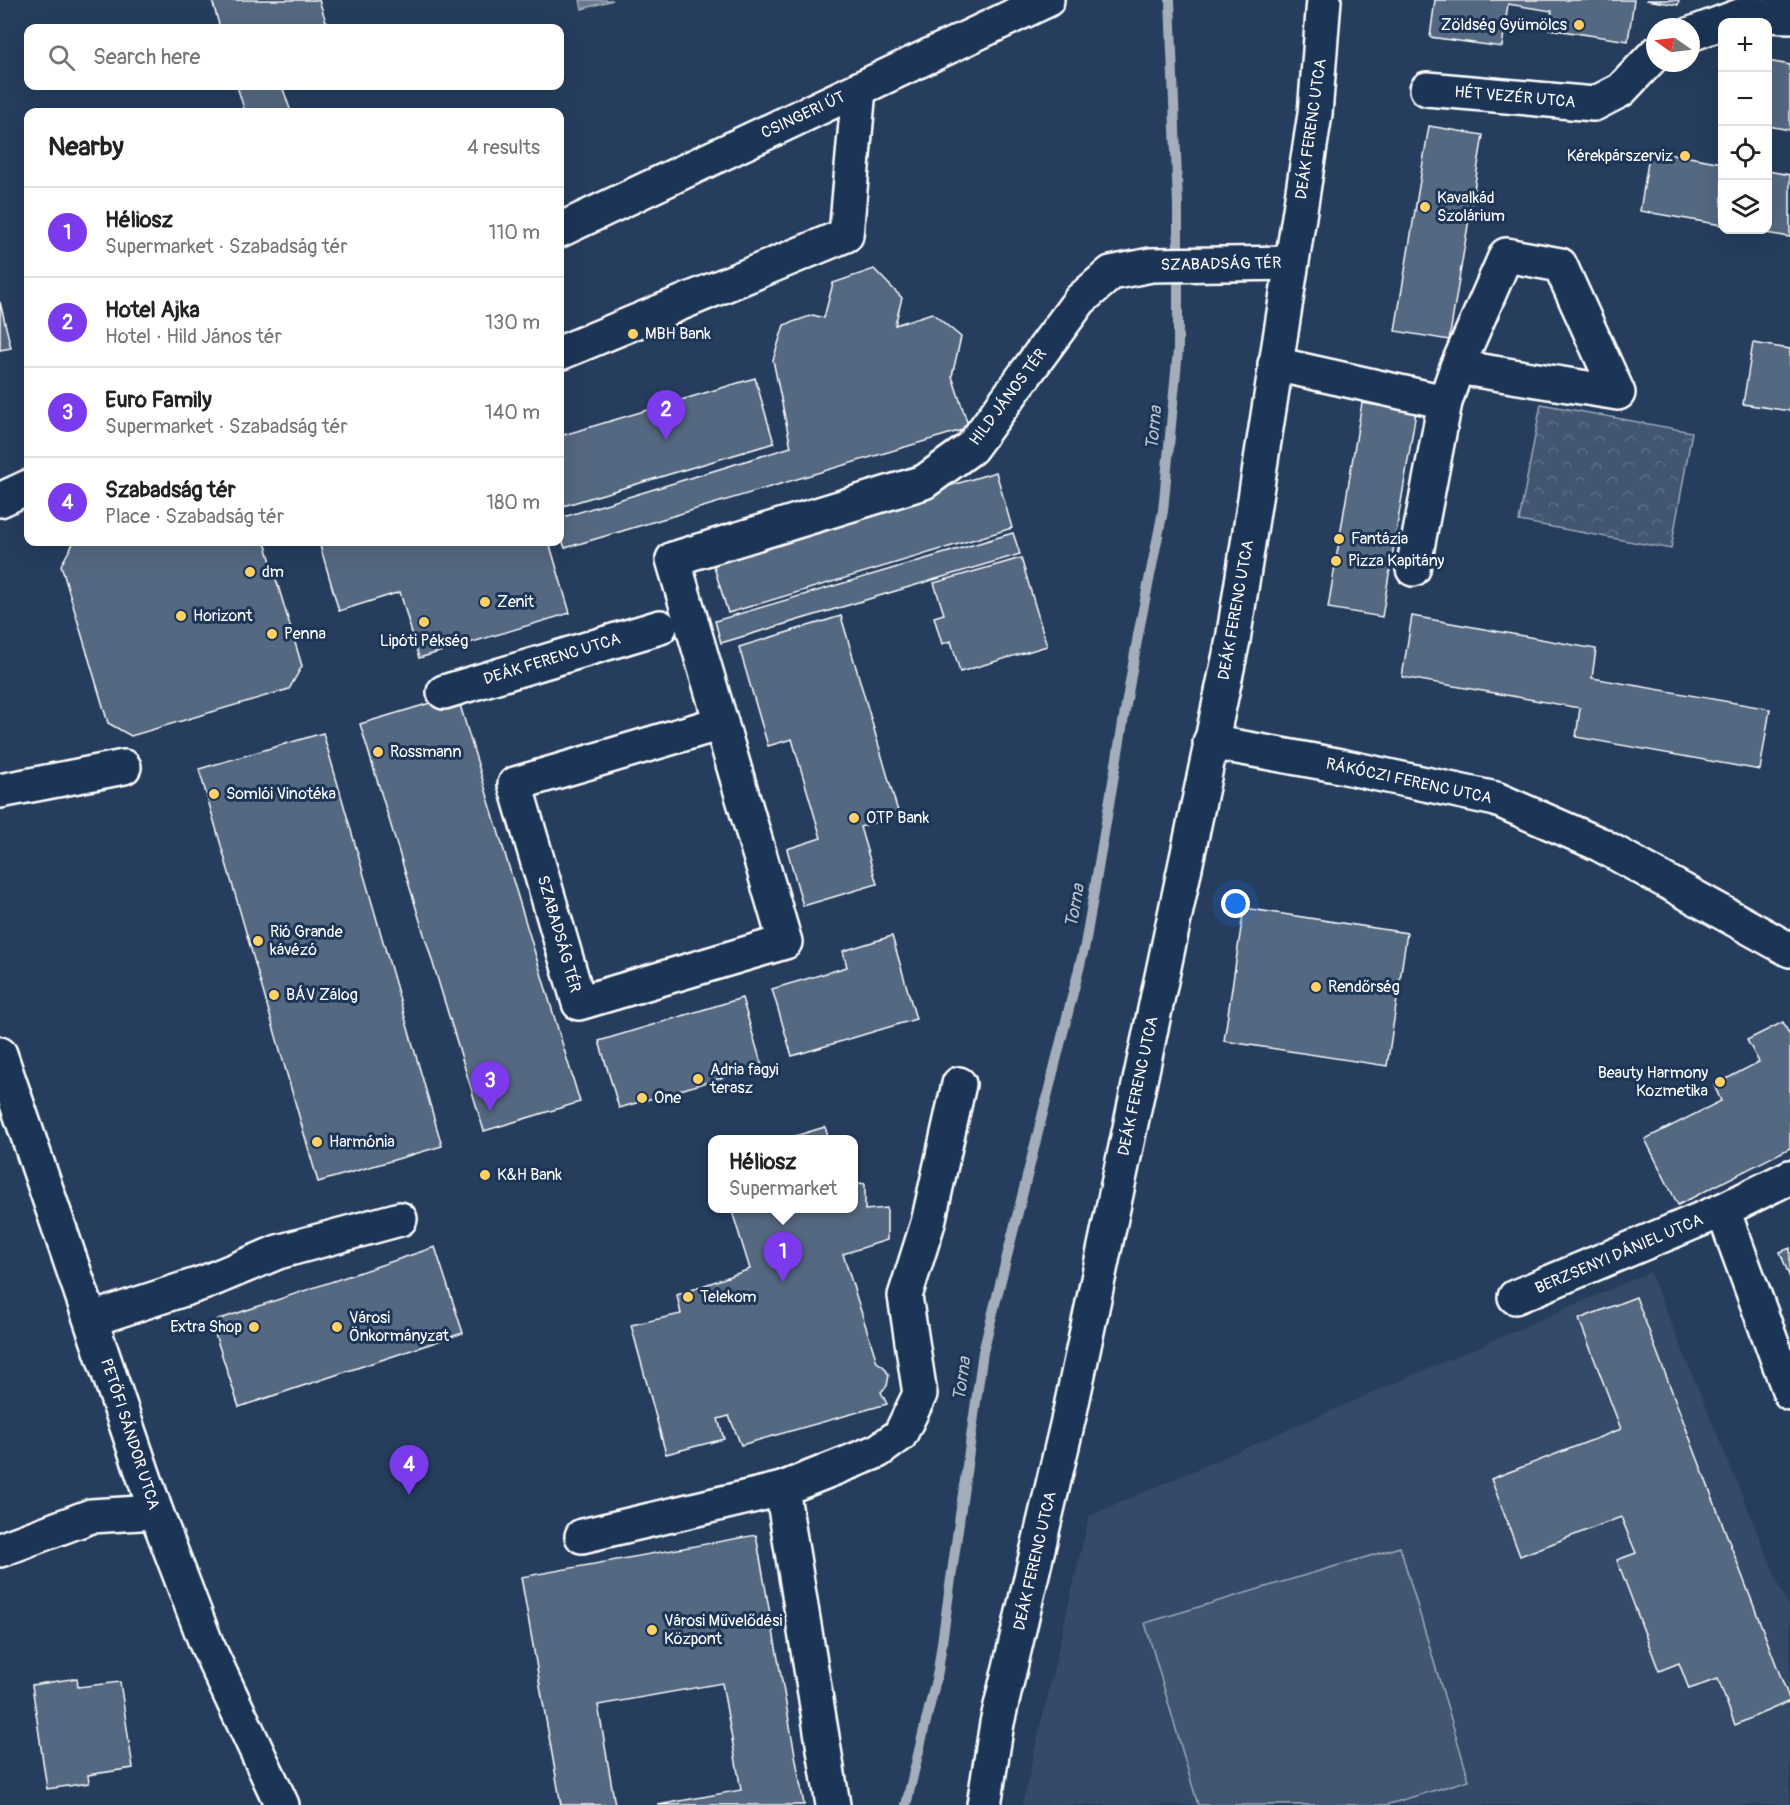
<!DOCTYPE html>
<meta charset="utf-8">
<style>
body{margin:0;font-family:Pangolin,sans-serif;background:#f2f2f2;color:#222}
.controls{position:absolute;right:18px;top:18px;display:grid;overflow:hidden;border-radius:12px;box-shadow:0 6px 24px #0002}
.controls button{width:54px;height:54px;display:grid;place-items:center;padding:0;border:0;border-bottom:2px solid #e0e0e0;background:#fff;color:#222;font:30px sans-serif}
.compass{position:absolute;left:1646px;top:18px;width:54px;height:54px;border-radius:50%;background:#fff;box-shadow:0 6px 24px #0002;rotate:284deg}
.you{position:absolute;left:1236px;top:904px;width:21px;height:21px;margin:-15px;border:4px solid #fff;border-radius:50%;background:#1a73e8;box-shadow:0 0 0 9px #1a73e833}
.badge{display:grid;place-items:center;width:39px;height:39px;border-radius:50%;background:#7c3aed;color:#fff;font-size:20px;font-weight:700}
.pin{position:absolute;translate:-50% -50px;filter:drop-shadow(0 2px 3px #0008)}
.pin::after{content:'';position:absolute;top:32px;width:21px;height:18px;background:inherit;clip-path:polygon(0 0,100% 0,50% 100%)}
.popup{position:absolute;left:708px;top:1135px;width:150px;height:78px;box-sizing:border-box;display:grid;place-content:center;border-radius:12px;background:#fff;filter:drop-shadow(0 2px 4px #0005);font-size:20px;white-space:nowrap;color:#767676}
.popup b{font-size:22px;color:#222}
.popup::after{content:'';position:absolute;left:50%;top:100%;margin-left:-12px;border:12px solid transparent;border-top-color:#fff}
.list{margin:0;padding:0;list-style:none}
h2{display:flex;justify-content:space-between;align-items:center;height:78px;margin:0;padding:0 24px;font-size:26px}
h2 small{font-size:20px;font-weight:400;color:#767676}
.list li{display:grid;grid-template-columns:39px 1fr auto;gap:18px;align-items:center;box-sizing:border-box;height:90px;padding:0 24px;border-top:2px solid #e0e0e0}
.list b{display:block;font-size:22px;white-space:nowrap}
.list p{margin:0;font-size:20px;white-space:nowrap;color:#767676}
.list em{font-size:20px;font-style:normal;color:#767676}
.icon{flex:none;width:33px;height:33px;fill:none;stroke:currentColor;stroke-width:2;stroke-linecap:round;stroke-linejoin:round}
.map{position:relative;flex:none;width:1790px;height:1805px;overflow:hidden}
.search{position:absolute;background:#fff;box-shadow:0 6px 24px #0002;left:24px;top:24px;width:540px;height:66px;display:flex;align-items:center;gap:15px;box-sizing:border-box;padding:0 21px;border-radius:12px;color:#767676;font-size:22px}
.panel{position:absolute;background:#fff;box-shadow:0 6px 24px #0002;left:24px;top:108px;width:540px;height:438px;border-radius:12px}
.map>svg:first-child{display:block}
.built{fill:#344a68}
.park{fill:url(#park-crowns);stroke:#a0aab8;stroke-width:1.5}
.garden{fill:#425672;stroke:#a0aab8;stroke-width:1.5}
.water{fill:#67788e;stroke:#a4aebb;stroke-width:1.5}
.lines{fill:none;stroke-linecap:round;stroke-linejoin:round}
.stream{stroke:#a4aebb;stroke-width:10}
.building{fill:#556781;stroke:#fff;stroke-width:1.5}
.minor-casing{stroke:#fff;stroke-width:38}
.major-casing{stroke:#fff;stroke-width:38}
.minor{stroke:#1d3557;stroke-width:33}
.major{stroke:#1d3557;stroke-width:33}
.poi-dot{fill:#ffd166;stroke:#1d3557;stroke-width:2}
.labels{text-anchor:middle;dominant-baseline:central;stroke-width:6;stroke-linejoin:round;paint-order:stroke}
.poi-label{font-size:16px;fill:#fff;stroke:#1d3557;text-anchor:start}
.street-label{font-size:16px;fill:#fff;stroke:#1d3557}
.water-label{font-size:18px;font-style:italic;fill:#bbc2cc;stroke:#1d3557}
</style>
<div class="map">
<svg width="1790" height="1805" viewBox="0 0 1790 1805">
<defs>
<pattern id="park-crowns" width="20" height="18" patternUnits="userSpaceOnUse" patternTransform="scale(1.5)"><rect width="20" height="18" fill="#425672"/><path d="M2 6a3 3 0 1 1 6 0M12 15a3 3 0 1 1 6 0" fill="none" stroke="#5e6f87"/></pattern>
</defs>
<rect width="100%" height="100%" fill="#263d5e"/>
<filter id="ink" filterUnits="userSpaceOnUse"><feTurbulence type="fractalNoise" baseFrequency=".0167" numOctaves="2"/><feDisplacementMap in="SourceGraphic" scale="12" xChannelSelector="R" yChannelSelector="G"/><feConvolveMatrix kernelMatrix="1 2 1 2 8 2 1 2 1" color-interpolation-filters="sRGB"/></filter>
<g filter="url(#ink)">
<polygon class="built" points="1650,1272 1790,1611 1790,1805 1022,1805 1089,1516"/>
<polygon class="park" points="1541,404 1692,432 1671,549 1519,521"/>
<polygon class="garden" points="1400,1547 1469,1780 1386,1805 1198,1805 1145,1623"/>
<polygon class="water" points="580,0 613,0 582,9"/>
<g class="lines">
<polyline class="stream" points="906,1805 938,1671 983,1352 1085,945 1138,635 1163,511 1178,350 1178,205 1170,0"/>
</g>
<g class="building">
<polygon points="212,0 319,0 328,28 220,28"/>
<polygon points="1435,0 1634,0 1628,41 1549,29 1552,11 1508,4 1502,47 1430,37"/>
<polygon points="1646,0 1679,0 1678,5"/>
<polygon points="1768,61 1790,65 1790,130 1768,126"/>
<polygon points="237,86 282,86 291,112 245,112"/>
<polygon points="1429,126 1483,135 1449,340 1395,331"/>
<polygon points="1650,150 1722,163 1722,225 1640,211"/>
<polygon points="1768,171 1790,175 1790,237 1748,230 1768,230"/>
<polygon points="874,269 902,298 895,325 932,313 961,337 952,376 969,428 565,548 560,534 560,518 791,447 773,360 784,325 813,315 824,318 833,283"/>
<polygon points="0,302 11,348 0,350"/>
<polygon points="1753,343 1790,349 1790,411 1743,404"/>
<polygon points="755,378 774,443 563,506 560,493 560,436"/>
<polygon points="1362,403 1416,412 1382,617 1328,608"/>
<polygon points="996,472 1012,528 728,613 711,557"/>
<polygon points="1013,533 1020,554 721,643 715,621"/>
<polygon points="74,542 265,542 302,666 289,689 131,736 108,723 61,565"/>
<polygon points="319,542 549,542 570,613 419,658 400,592 339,611"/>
<polygon points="1021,558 1047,646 960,672 951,641 942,644 934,617 944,614 934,583"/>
<polygon points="841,616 899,815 860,827 877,884 803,906 787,849 821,838 792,739 768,746 739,647"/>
<polygon points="1412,616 1596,649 1592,678 1770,709 1760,770 1576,737 1580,708 1402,677"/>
<polygon points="457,695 580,1102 484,1131 360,724"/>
<polygon points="323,733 442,1146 318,1182 199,769"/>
<polygon points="1244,908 1407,933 1387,1066 1224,1041"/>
<polygon points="892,936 916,1019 792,1056 772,989 847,967 843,951"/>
<polygon points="742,998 762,1066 619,1108 599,1041"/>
<polygon points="1783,1022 1790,1036 1790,1148 1678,1205 1645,1139 1721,1101 1714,1085 1759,1062 1747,1040"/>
<polygon points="825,1127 829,1140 782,1140"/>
<polygon points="854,1182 865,1184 865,1210 887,1208 887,1240 843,1254 877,1362 884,1367 889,1375 887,1386 881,1392 887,1404 741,1445 729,1416 718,1419 724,1439 666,1454 631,1325 681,1314 677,1295 750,1269 731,1208 854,1208"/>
<polygon points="435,1247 463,1333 239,1407 211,1322"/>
<polygon points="1790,1248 1790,1278 1780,1252"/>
<polygon points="1636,1297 1790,1701 1735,1725 1718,1679 1689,1689 1679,1663 1659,1671 1617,1560 1636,1553 1621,1517 1520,1556 1491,1479 1621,1429 1579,1319"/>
<polygon points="756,1535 804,1805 658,1805 741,1790 722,1683 598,1705 615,1805 561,1805 521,1577"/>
<polygon points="77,1678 78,1687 120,1682 133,1768 88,1775 89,1783 47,1789 32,1685"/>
</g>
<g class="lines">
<defs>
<g id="minor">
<polyline points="1691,34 1745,14 1790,16"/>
<polyline points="1427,89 1594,104 1621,90 1655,54"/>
<polyline points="560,353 846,235 859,89"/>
<polyline points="1275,364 1445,402 1457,367 1506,255 1560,265 1618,393 1457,367"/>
<polyline points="1413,569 1445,402"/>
<polyline points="444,692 660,627"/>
<polyline points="721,723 673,559 924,482 971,448 1080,300 1111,273 1151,265 1291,263"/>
<polygon points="721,723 785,942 579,1003 515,784"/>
<polyline points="1210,742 1336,765 1496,799 1599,844 1790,950"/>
<polyline points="0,791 124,767"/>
<polyline points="1723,1210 1790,1177"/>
<polyline points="1515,1297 1723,1210 1790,1393"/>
<polyline points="92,1319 206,1282 278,1252 400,1219"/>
<polyline points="582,1536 782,1489"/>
<polyline points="0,1550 91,1516 156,1512"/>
<polyline points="833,1805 782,1489 878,1451 900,1435 920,1394 905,1296 928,1223 959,1084"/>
<polyline points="984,1805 997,1723 1070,1412 1233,640 1315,114 1324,0"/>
</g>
<g id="major">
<polyline points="560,230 1047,0"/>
<polyline points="0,500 28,487"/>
<polyline points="0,1054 156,1512 206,1643 282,1805"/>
</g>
</defs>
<use href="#minor" class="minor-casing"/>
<use href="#major" class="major-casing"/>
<use href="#minor" class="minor"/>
<use href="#major" class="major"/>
</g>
</g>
<g class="poi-dot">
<circle cx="1579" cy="25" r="6"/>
<circle cx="1685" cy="156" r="6"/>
<circle cx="1425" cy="207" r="6"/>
<circle cx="633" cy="334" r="6"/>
<circle cx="1339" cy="539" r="6"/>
<circle cx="1336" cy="561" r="6"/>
<circle cx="250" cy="572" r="6"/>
<circle cx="485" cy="602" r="6"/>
<circle cx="181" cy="616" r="6"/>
<circle cx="424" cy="622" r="6"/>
<circle cx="272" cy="634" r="6"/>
<circle cx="378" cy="752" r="6"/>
<circle cx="214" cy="794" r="6"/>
<circle cx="854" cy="818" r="6"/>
<circle cx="258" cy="941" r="6"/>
<circle cx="1316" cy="987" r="6"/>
<circle cx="274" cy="995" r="6"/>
<circle cx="698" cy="1079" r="6"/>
<circle cx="1720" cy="1082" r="6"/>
<circle cx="642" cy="1098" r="6"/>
<circle cx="317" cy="1142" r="6"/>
<circle cx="485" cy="1175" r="6"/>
<circle cx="688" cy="1297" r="6"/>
<circle cx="254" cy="1327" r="6"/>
<circle cx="337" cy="1327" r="6"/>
<circle cx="652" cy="1630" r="6"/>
</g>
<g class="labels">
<g class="poi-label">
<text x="1567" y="25" text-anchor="end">Zöldség Gyümölcs</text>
<text x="1673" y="156" text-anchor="end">Kérekpárszerviz</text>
<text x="1437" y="198">Kavalkád<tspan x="1437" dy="18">Szolárium</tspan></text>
<text x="645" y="334">MBH Bank</text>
<text x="1351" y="539">Fantázia</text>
<text x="1348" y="561">Pizza Kapitány</text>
<text x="262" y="572">dm</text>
<text x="497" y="602">Zenit</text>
<text x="193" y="616">Horizont</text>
<text x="284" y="634">Penna</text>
<text x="424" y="641" text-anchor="middle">Lipóti Pékség</text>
<text x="390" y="752">Rossmann</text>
<text x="226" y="794">Somlói Vinotéka</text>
<text x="866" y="818">OTP Bank</text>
<text x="270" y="932">Rió Grande<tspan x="270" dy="18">kávézó</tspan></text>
<text x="1328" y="987">Rendőrség</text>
<text x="286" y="995">BÁV Zálog</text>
<text x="710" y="1070">Adria fagyi<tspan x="710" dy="18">terasz</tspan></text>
<text x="1708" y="1073" text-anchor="end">Beauty Harmony<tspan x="1708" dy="18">Kozmetika</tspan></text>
<text x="654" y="1098">One</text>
<text x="329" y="1142">Harmónia</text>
<text x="497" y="1175">K&amp;H Bank</text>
<text x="700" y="1297">Telekom</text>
<text x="349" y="1318">Városi<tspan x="349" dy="18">Önkormányzat</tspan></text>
<text x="242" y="1327" text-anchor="end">Extra Shop</text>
<text x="664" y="1621">Városi Művelődési<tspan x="664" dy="18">Központ</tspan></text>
</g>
<g class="street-label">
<text transform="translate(1515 97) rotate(5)">HÉT VEZÉR UTCA</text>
<text transform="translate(803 115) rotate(-25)">CSINGERI ÚT</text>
<text transform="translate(1311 129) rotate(-82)">DEÁK FERENC UTCA</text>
<text transform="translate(1221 264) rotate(-1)">SZABADSÁG TÉR</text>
<text transform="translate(1008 397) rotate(-53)">HILD JÁNOS TÉR</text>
<text transform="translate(1236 610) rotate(-80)">DEÁK FERENC UTCA</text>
<text transform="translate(552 659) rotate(-17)">DEÁK FERENC UTCA</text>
<text transform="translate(1409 781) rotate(12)">RÁKÓCZI FERENC UTCA</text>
<text transform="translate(559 934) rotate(74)">SZABADSÁG TÉR</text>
<text transform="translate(1138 1086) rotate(-78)">DEÁK FERENC UTCA</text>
<text transform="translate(1619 1254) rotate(-23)">BERZSENYI DÁNIEL UTCA</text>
<text transform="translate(130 1434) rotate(72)">PETŐFI SÁNDOR UTCA</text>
<text transform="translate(1035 1561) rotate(-77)">DEÁK FERENC UTCA</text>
</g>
<g class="water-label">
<text transform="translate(1154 428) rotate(-85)">Torna</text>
<text transform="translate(1075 906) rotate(-80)">Torna</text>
<text transform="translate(962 1379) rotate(-82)">Torna</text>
</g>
</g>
</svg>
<div class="controls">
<button>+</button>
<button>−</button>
<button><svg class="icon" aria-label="locate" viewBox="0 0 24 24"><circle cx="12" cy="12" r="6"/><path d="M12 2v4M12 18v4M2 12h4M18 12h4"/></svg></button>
<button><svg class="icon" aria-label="layers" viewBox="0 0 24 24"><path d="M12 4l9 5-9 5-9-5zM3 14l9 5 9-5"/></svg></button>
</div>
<svg class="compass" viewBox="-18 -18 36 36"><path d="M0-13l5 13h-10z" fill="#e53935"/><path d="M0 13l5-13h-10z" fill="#767676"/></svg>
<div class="you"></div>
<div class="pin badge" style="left:783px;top:1282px">1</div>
<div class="popup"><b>Héliosz</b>Supermarket</div>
<div class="pin badge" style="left:666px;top:440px">2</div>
<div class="pin badge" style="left:490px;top:1111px">3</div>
<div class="pin badge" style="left:409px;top:1495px">4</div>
<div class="search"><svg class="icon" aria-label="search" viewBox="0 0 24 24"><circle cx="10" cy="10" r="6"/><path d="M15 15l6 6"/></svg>Search here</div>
<section class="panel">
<h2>Nearby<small>4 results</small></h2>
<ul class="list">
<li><span class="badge">1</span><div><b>Héliosz</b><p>Supermarket · Szabadság tér</p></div><em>110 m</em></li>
<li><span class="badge">2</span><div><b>Hotel Ajka</b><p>Hotel · Hild János tér</p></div><em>130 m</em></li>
<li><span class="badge">3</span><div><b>Euro Family</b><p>Supermarket · Szabadság tér</p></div><em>140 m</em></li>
<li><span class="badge">4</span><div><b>Szabadság tér</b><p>Place · Szabadság tér</p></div><em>180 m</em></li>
</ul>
</section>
</div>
